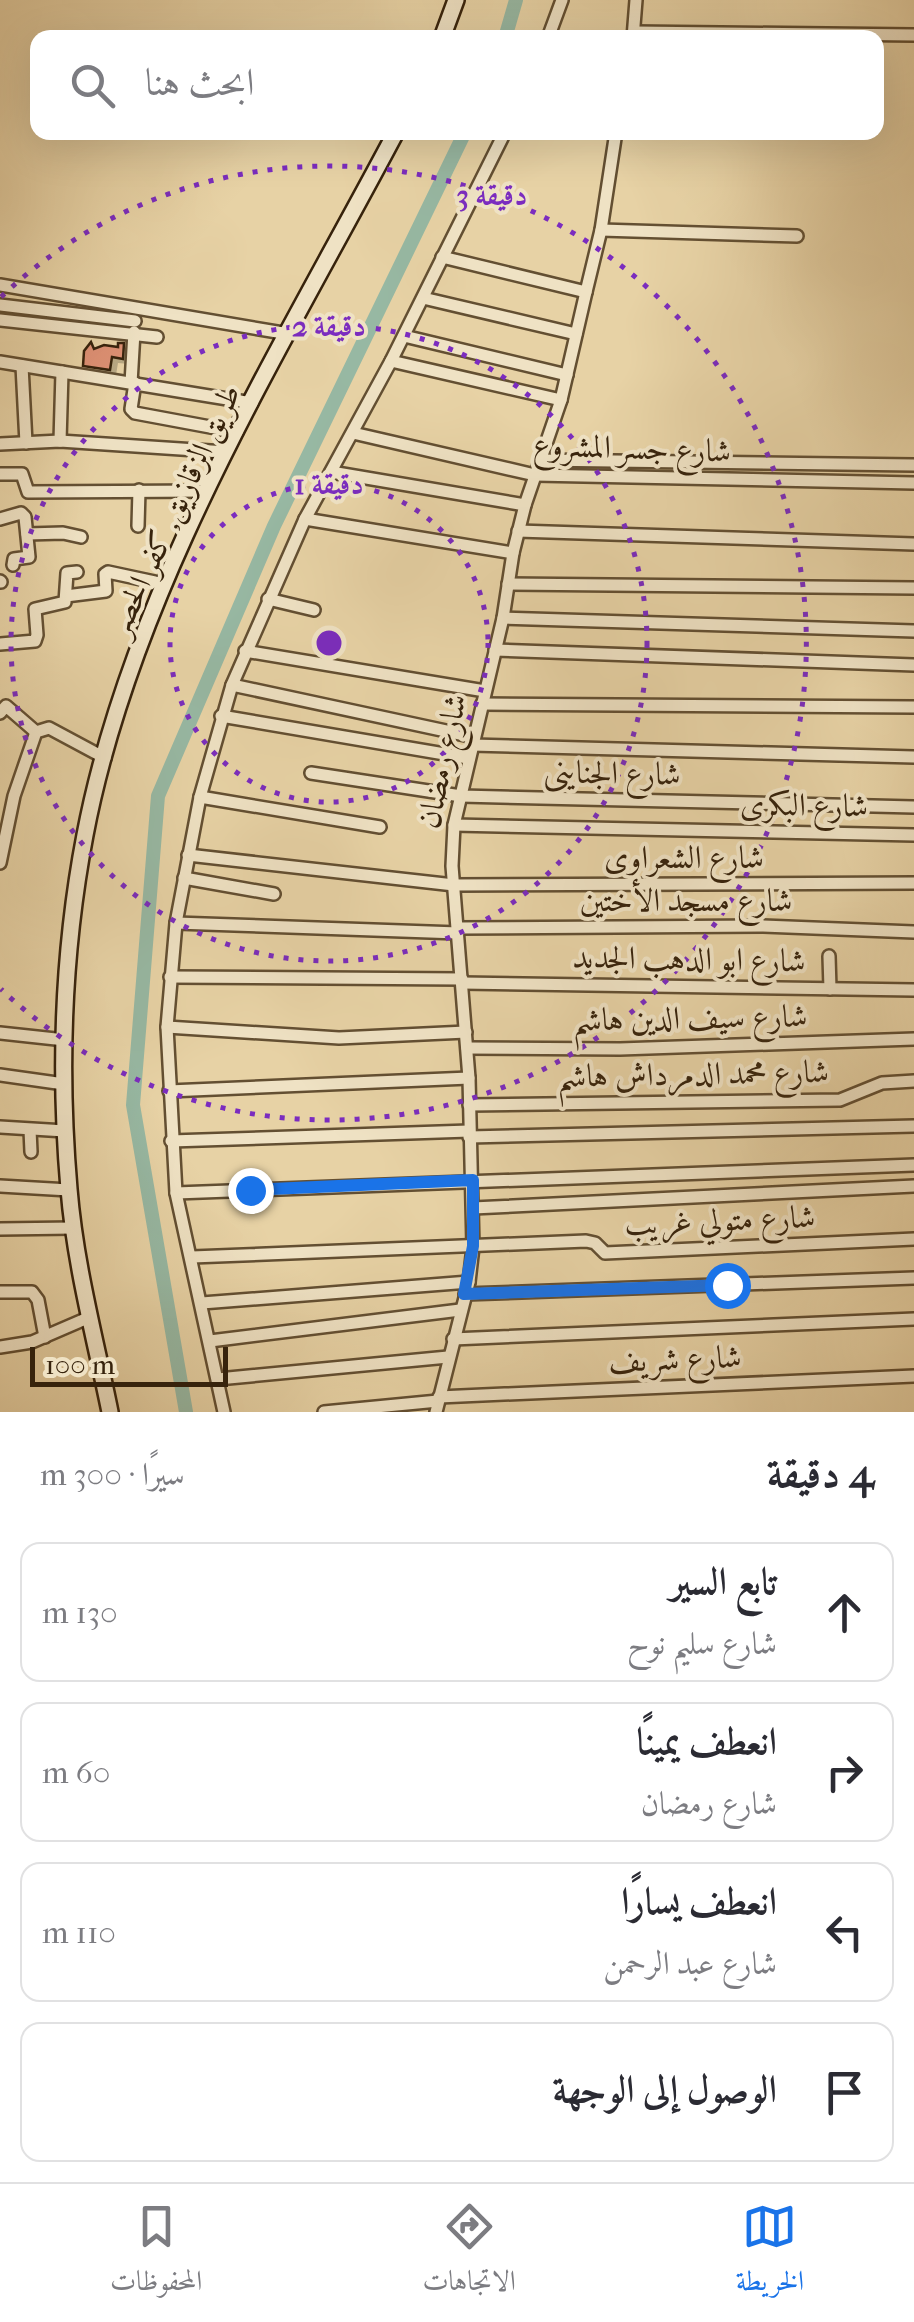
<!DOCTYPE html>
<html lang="ar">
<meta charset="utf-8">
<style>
body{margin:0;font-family:"IM FELL French Canon",Amiri,serif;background:#f7f7f7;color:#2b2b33;direction:rtl}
.scale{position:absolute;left:30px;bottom:25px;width:198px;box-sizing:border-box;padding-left:10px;border:5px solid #37230c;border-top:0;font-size:28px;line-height:35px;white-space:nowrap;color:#37230c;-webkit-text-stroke:8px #efe2c4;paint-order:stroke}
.stop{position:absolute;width:30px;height:30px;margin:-22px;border:8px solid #1a73e8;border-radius:50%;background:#fff}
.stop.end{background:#1a73e8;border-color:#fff;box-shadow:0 2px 10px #0008}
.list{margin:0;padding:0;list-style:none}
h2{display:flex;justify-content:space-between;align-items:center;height:130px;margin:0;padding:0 40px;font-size:42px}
h2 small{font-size:32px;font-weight:400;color:#7c7c81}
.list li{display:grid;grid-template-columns:65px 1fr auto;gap:30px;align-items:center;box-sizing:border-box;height:140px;margin:0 20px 20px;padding:0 20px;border:2px solid #e1e1e2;border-radius:20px}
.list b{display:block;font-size:38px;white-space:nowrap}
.list p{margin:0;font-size:32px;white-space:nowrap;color:#7c7c81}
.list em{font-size:32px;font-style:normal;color:#7c7c81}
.icon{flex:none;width:55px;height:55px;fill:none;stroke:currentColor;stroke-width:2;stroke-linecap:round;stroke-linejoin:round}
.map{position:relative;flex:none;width:914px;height:1412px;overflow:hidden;direction:ltr}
.search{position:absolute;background:#fff;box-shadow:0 10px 40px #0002;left:30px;right:30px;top:30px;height:110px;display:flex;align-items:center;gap:25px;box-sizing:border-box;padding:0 35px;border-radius:20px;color:#7c7c81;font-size:38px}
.sheet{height:770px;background:#fff}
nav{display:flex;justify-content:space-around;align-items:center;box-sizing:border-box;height:140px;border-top:2px solid #e1e1e2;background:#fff;font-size:28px;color:#7c7c81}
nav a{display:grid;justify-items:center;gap:5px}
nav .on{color:#1a73e8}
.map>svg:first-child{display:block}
.shadow{fill:#0003}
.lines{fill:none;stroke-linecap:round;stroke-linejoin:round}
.canal{stroke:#97b8a3;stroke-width:14}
.building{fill:#dd9074;stroke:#37230c;stroke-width:2.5}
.street-casing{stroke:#634f32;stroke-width:16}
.secondary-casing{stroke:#37230c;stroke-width:20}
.street{stroke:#efe2c4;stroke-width:11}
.secondary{stroke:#efe2c4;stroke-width:15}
.route{stroke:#1a73e8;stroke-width:12}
.ring{fill:none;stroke:#7b2cbf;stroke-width:5;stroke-dasharray:5 10}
.labels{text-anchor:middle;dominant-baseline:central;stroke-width:8;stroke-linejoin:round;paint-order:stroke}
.street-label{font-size:32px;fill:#37230c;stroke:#efe2c4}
.centre{fill:#7b2cbf;stroke:#efe2c4;stroke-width:5}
.ring-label{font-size:30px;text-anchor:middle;font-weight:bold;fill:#7b2cbf;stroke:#efe2c4;stroke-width:8;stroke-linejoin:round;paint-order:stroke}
</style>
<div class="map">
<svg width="914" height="1412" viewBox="0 0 914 1412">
<rect width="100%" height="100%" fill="#e7d2a5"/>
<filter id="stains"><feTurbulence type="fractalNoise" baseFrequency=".002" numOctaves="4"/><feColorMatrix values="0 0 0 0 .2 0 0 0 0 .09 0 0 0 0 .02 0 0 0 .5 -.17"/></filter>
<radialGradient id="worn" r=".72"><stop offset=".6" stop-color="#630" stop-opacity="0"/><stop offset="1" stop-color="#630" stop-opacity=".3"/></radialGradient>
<polygon class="shadow" points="123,346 130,352 129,364 118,363 116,375 92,372 86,365 96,351 120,350"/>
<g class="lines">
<g class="canal">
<polyline points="505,38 516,0"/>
<polyline points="186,1412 133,1105 158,796 274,526 465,132"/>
</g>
</g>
<polygon class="building" points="91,342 94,349 104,345 118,347 118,343 124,343 123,359 112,357 110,370 83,366 84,351"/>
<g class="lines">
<defs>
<g id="street">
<polyline points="634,32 914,35"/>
<polyline points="548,38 562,0"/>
<polyline points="633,38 636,0"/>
<polyline points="601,230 797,236"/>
<polyline points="442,257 586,292"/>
<polyline points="0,285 289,334"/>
<polyline points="423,298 576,334"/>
<polyline points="0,305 135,321"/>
<polyline points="0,320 157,337"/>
<polyline points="404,336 567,375"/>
<polyline points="391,361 561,400"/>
<polyline points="0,362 252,403"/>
<polyline points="22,366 26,443"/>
<polyline points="131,383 134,332"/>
<polyline points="135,383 131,409 135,413 237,432"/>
<polyline points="353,433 535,475 914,483"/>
<polyline points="60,441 62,372"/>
<polyline points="0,444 60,441 226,452"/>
<polyline points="539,460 914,465"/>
<polyline points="331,472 525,505"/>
<polyline points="0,474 22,474 28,492 206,491"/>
<polyline points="0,519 21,513 25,517 29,557 14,559 13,565"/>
<polyline points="305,519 513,553"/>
<polyline points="138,526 139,490"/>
<polyline points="518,531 914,544"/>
<polyline points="27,534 63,533 81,537"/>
<polyline points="0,581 1,582"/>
<polyline points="508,584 914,588"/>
<polyline points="66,596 106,591 105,574 108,572 164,584"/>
<polyline points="268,599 314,610"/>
<polyline points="503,618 914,631"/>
<polyline points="0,644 35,641 37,635 35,609 65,602 67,573 77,572"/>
<polyline points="495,650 914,665"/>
<polyline points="245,651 485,691"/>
<polyline points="232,685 474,737"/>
<polyline points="482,704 914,707"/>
<polyline points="0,713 6,706 36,732"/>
<polyline points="221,716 468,758"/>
<polyline points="472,745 914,757"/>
<polyline points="311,773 461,796 914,807"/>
<polyline points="200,797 380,827"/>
<polyline points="454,825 914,835"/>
<polyline points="188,855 454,885 914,883"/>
<polyline points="0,863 14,796 36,732 49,728 105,758"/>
<polyline points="184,878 274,894"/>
<polyline points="176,923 458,933"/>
<polyline points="458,928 763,926 914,932"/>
<polyline points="829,956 830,989"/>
<polyline points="170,977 462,979"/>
<polyline points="462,983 914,990"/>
<polyline points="167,1027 339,1038 466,1032"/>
<polyline points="0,1033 65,1040"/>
<polyline points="467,1048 620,1049 914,1039"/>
<polyline points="0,1075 64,1084"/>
<polyline points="169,1091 469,1078"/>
<polyline points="469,1105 840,1100 882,1083 914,1081"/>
<polyline points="0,1127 65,1131"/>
<polyline points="30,1130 31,1152"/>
<polyline points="469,1137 914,1126"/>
<polyline points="171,1141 469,1131"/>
<polyline points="0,1186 69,1190"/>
<polyline points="176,1193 914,1165"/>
<polyline points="473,1208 914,1186"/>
<polyline points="0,1229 73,1228"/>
<polyline points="192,1257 586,1241 595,1243 605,1253 914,1239"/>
<polyline points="0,1292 32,1292 38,1300 45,1337"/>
<polyline points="465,1294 914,1278"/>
<polyline points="202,1303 469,1282"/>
<polyline points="453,1339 914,1319"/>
<polyline points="210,1341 460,1310"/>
<polyline points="0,1347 32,1342 90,1317"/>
<polyline points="218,1379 448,1357"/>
<polyline points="439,1397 914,1376"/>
<polyline points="224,1412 176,1193 167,1027 176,923 200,797 232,685 305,519 391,361 505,132"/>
<polyline points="324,1412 438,1401"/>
<polyline points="436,1412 469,1282 473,1247 469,1078 452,866 454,825 503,618 513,553 525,505 561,400 586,292 601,230 616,132"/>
</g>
<g id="secondary">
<polyline points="442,38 456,0"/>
<path d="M110,1412C95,1338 75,1264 69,1189C59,1073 63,950 85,835C132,588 279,353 396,132"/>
</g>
</defs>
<use href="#street" class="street-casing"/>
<use href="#secondary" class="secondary-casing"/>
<use href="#street" class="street"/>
<use href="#secondary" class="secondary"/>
</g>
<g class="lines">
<polyline class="route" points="250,1190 473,1180 473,1246 464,1294 727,1285"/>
</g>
<g class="ring">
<circle cx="329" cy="643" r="159"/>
<circle cx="329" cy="643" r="318"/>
<path d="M1 297A477 477 0 1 1 1 989"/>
</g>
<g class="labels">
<g class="street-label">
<text transform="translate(632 448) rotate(2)">شارع جسر المشروع</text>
<text transform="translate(174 510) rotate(-65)">طريق الزقازيق, كفر الحصر</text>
<text transform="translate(442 761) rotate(-78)">شارع رمضان</text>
<text transform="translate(612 773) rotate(1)">شارع الجناينى</text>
<text transform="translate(804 805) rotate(1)">شارع البكرى</text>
<text x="684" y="857">شارع الشعراوى</text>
<text x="686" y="900">شارع مسجد الأختين</text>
<text transform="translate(689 959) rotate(1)">شارع ابو الدهب الجديد</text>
<text transform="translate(690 1018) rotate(-1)">شارع سيف الدين هاشم</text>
<text transform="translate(693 1074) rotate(-1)">شارع محمد الدمرداش هاشم</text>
<text transform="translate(720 1220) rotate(-2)">شارع متولي غريب</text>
<text transform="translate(675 1359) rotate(-2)">شارع شريف</text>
</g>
</g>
<circle cx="329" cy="643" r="15" class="centre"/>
<g class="ring-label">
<text x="492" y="205">3 دقيقة</text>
<text x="329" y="336">2 دقيقة</text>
<text x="329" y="494">1 دقيقة</text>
</g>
<rect width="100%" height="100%" filter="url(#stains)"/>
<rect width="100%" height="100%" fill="url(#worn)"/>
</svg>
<div class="scale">100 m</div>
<div class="stop" style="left:727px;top:1285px"></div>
<div class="stop end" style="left:250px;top:1190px"></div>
<div class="search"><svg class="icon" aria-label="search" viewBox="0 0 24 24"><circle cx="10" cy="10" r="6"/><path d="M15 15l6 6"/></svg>ابحث هنا</div>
</div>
<section class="sheet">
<h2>4 دقيقة<small>سيرًا · 300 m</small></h2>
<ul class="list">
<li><svg class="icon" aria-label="ahead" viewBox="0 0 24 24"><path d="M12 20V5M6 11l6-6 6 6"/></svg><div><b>تابع السير</b><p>شارع سليم نوح</p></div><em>130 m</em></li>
<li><svg class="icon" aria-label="right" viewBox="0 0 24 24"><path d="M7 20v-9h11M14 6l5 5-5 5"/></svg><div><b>انعطف يمينًا</b><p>شارع رمضان</p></div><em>60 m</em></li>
<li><svg class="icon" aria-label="left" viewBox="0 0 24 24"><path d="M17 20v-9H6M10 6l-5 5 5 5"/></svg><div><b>انعطف يسارًا</b><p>شارع عبد الرحمن</p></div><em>110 m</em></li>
<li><svg class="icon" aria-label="arrive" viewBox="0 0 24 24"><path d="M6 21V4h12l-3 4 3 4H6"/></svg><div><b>الوصول إلى الوجهة</b></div></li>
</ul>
</section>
<nav>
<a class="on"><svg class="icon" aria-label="map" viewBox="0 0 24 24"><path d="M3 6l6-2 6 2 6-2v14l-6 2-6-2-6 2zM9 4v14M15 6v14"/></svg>الخريطة</a>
<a><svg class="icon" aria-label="directions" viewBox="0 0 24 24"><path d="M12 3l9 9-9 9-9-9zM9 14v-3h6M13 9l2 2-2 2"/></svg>الاتجاهات</a>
<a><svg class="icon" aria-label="saved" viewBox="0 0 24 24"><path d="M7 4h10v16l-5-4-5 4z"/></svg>المحفوظات</a>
</nav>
